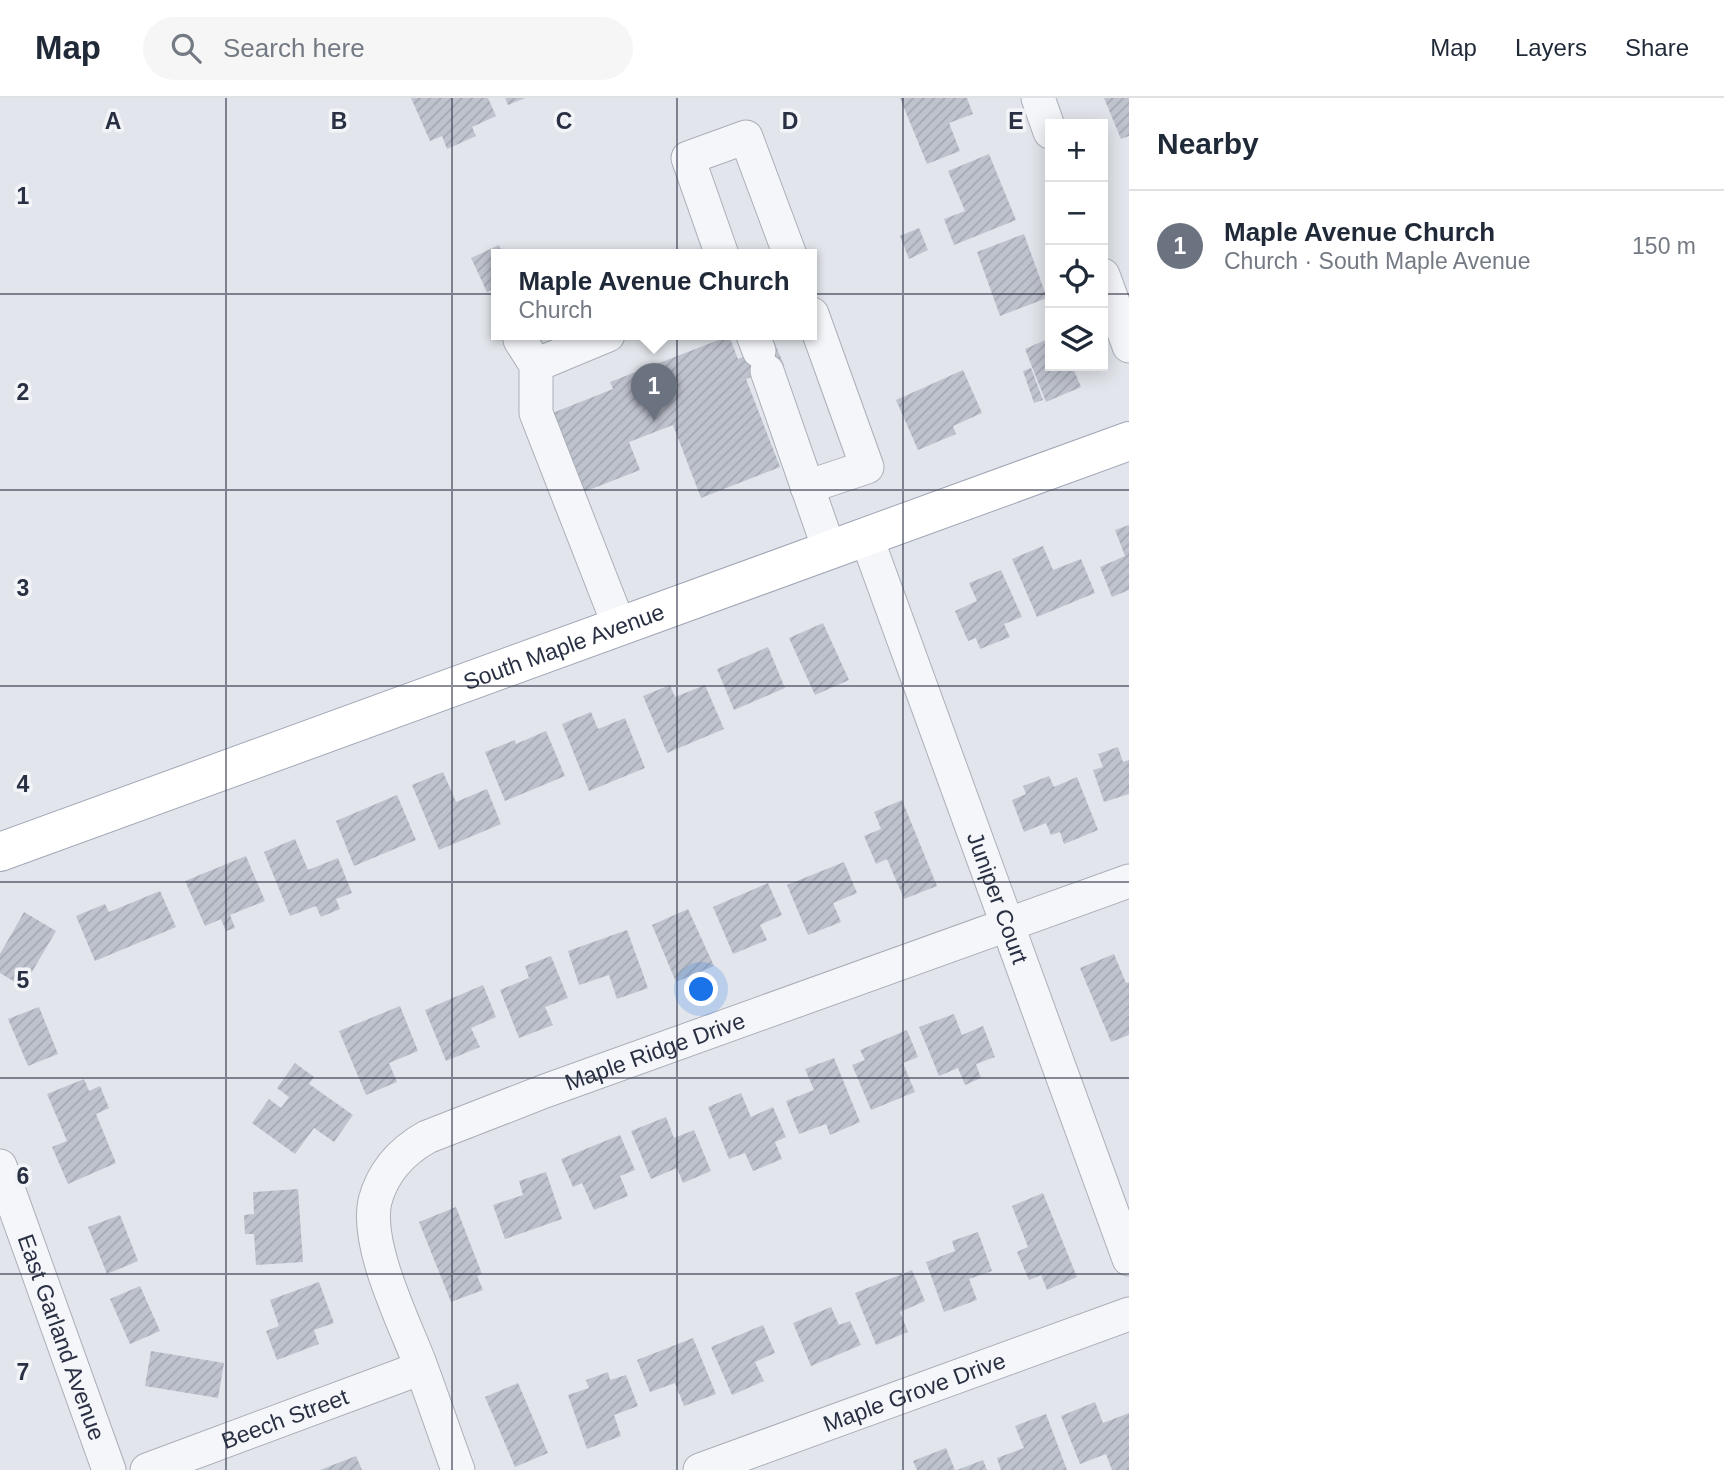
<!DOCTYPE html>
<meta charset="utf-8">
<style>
body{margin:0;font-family:Helvetica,sans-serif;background:#f6f6f7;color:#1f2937}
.controls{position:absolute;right:21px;top:21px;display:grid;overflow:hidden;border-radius:0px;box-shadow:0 4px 18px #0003}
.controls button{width:63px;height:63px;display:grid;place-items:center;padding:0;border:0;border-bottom:2px solid #e0e1e3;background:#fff;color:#1f2937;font:35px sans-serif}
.you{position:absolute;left:702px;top:892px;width:24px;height:24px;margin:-18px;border:5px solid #fff;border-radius:50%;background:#1a73e8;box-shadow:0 0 0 10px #1a73e833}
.badge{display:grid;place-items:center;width:46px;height:46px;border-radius:50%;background:#b45309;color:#fff;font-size:23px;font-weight:700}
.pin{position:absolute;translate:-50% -58px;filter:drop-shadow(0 2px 4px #0008)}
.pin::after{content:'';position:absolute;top:37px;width:24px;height:21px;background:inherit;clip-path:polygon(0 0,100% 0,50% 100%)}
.popup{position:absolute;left:491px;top:151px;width:326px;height:91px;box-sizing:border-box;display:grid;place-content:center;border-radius:0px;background:#fff;filter:drop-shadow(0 2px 5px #0005);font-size:23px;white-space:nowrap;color:#747a83}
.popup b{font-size:26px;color:#1f2937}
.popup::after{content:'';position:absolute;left:50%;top:100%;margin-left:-14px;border:14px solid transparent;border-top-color:#fff}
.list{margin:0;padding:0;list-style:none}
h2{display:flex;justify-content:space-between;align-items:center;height:91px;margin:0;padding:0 28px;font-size:30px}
h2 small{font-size:23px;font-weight:400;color:#747a83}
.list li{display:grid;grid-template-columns:46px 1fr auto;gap:21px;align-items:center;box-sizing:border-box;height:112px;padding:0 28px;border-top:2px solid #e0e1e3}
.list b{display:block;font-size:26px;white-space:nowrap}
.list p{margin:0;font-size:23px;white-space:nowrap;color:#747a83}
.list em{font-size:23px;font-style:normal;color:#747a83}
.icon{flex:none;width:38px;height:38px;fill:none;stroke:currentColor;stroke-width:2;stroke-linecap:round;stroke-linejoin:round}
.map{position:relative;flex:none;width:1129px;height:1372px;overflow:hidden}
header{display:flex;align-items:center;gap:42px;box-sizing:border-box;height:98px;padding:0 35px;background:#fff;border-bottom:2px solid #e0e1e3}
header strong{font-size:33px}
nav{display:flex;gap:38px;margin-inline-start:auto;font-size:24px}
.search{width:490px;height:63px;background:#f6f6f7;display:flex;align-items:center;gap:18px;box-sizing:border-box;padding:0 24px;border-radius:38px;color:#747a83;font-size:26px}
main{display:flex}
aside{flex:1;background:#fff}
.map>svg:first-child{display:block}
.building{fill:url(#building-hatch)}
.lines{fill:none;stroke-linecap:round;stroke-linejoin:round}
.minor-casing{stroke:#aaafb9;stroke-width:35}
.major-casing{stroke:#a1a7b7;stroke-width:40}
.minor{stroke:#f5f6f9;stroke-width:33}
.major{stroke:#fff;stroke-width:38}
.grid{fill:none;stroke:#293043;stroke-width:2;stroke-opacity:0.55}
.labels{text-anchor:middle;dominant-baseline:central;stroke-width:7;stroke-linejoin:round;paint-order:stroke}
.street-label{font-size:23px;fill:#293043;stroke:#f2f4f8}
.grid-label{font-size:23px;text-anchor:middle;font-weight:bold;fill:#293043;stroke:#f2f4f8;stroke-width:7;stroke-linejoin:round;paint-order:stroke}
</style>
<header>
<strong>Map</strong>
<div class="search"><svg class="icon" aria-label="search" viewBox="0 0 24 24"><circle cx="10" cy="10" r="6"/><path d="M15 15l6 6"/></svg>Search here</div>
<nav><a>Map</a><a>Layers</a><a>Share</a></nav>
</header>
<main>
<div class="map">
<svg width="1129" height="1372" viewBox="0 0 1129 1372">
<defs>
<pattern id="building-hatch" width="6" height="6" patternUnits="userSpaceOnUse" patternTransform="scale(1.75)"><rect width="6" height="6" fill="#bfc3ce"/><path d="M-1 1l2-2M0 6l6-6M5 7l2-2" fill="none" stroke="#a4a8b2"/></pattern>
</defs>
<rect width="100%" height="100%" fill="#e2e5eb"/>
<g class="building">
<polygon points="411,0 488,0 496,18 472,29 476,38 447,51 442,38 430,43"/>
<polygon points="505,0 525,0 508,7"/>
<polygon points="900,0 967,0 973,16 949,25 960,53 927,66"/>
<polygon points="1104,0 1129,0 1129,38 1121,41"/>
<polygon points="989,56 1016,122 954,147 944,121 965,113 948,73"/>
<polygon points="919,130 928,152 909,161 900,138"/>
<polygon points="1024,136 1047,200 1000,218 977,154"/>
<polygon points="499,147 503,157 496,157 496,189 487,194 471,160"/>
<polygon points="729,238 738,261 775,246 784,267 746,281 780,369 701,400 673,327 629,344 640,372 576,397 545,318 613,291 610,284"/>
<polygon points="1050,240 1050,268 1072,268 1081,289 1046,304 1025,251"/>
<polygon points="1031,270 1043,302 1034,305 1023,273"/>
<polygon points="963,272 982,315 953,328 956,336 918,352 896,302"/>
<polygon points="1129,427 1129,492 1112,499 1100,469 1125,458 1115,432"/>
<polygon points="1043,448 1053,472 1081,461 1095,495 1037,519 1012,461"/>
<polygon points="1001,472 1022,519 1004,526 1010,539 980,551 976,540 968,543 955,513 977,503 969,485"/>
<polygon points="823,525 849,582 815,597 789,540"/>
<polygon points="768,549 785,590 734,612 717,571"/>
<polygon points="670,587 675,599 705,587 724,631 667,655 643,598"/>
<polygon points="591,614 598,631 625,620 645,670 589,693 562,626"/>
<polygon points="546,633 565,678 505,703 485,654 515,642 516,646"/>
<polygon points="1118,649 1123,664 1129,662 1129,696 1104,704 1093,672 1103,669 1098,656"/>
<polygon points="443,674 456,704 487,691 501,726 439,752 412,687"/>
<polygon points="1049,678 1054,689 1077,679 1098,732 1064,746 1060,734 1051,737 1046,725 1024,734 1012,702 1026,696 1023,688"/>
<polygon points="397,697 416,742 354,768 336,723"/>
<polygon points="902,702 937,788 904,801 887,761 876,766 864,738 881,731 874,714"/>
<polygon points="295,741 308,772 338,760 352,795 336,801 340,811 321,819 316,808 290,818 264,754"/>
<polygon points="246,758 265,803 230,817 235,830 226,833 221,821 205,828 185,783"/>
<polygon points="844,764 857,795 833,805 841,824 808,837 787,787"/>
<polygon points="768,785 782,817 760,827 767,842 733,856 713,809"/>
<polygon points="160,793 176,829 95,863 76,818 105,806 109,814"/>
<polygon points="688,811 714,868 676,884 652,827"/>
<polygon points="24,814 56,833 23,889 0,875 0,856"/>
<polygon points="627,832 648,890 617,901 609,877 579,887 568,853"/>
<polygon points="1114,856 1126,885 1129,884 1129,937 1111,944 1080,870"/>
<polygon points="551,858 568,900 545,909 553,927 519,940 500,892 529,880 525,868"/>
<polygon points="483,887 496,919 471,930 480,949 446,963 425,912"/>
<polygon points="400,908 418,953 389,965 397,984 366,997 339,933"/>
<polygon points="39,909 58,956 28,968 8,921"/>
<polygon points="954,916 962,937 983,928 995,959 976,966 981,980 965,987 958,970 939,978 919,929"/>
<polygon points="907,932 918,959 903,965 915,994 871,1012 852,967 865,962 860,952"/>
<polygon points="834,960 860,1024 830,1037 826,1026 799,1036 786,1003 814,992 805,971"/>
<polygon points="295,965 314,979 309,986 353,1017 334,1044 314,1030 295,1056 252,1025 269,1001 281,1010 289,999 277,990"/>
<polygon points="84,981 89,993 100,988 109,1010 96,1016 116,1065 68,1086 52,1049 67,1043 47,996"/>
<polygon points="741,995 751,1019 773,1009 786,1039 775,1044 782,1061 753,1073 745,1055 729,1061 708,1009"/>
<polygon points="666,1019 674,1040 694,1032 711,1073 683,1085 677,1070 651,1081 631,1033"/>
<polygon points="620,1037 635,1072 620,1078 628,1098 594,1112 582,1085 573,1089 561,1061"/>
<polygon points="546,1074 562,1121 505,1141 493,1107 523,1097 519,1083"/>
<polygon points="298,1091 303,1164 256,1167 254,1136 245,1136 244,1117 254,1116 253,1094"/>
<polygon points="1043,1095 1077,1179 1047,1192 1041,1177 1029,1182 1017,1154 1028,1149 1012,1108"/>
<polygon points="456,1109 482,1176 477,1178 483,1192 451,1204 419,1124"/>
<polygon points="120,1117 138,1163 107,1176 88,1129"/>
<polygon points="978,1134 992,1173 969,1181 977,1202 944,1214 926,1164 955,1153 952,1143"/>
<polygon points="912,1172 925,1203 900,1214 908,1234 876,1247 855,1195"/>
<polygon points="319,1184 334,1225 314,1232 319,1246 277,1262 266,1233 279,1228 270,1202"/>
<polygon points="140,1188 160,1233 130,1246 110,1201"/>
<polygon points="831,1209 839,1227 850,1223 861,1247 811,1268 793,1225"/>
<polygon points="763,1227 775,1255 755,1264 764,1283 732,1297 711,1249"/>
<polygon points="693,1240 716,1296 684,1308 675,1285 650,1294 637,1262"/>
<polygon points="151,1253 224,1265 218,1300 145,1288"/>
<polygon points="608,1274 610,1282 626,1277 638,1308 614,1317 621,1338 587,1351 568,1297 589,1290 586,1282"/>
<polygon points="518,1285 548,1355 515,1369 485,1299"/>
<polygon points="1095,1304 1103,1325 1129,1315 1129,1372 1112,1372 1106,1356 1080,1366 1061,1318"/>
<polygon points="1046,1316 1067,1372 1001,1372 997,1360 1024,1350 1015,1328"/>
<polygon points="946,1350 955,1372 917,1372 913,1363"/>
<polygon points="356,1358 362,1372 320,1372"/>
<polygon points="983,1362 987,1372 957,1372"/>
</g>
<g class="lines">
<defs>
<g id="minor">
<polyline points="1038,0 1050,34"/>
<polyline points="722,157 688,60 746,39 790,157"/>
<polyline points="1103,177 1129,248"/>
<polyline points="753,237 759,253"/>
<polyline points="520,242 536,267 536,315 620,530"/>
<polyline points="536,267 608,237"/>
<polyline points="767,273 829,451"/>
<polyline points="807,389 867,369 812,216"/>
<path id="s1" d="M866,438L1129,1161"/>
<path id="s2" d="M0,1068L109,1372"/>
<path id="s3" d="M147,1372L421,1270"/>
<path id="s4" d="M458,1372C445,1337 433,1301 420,1266C404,1224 365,1147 375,1103C383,1073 402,1053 427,1039L545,993L1129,783"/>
<path id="s5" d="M700,1372L1129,1216"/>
</g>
<g id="major">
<path id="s6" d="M0,754L1129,343"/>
</g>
</defs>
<use href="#minor" class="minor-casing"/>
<use href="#major" class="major-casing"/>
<use href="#minor" class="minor"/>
<use href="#major" class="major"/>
</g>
<path class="grid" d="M226,0V1372M452,0V1372M677,0V1372M903,0V1372M0,196H1050M1103,196H1129M0,392H1129M0,588H1129M0,784H1129M0,980H1129M0,1176H1129"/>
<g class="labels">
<g class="street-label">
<text stroke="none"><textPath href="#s6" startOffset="600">South Maple Avenue</textPath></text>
<text stroke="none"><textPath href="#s1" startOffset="385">Juniper Court</textPath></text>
<text stroke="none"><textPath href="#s4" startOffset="612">Maple Ridge Drive</textPath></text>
<text stroke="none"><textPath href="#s2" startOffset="182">East Garland Avenue</textPath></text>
<text stroke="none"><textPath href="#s5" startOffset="228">Maple Grove Drive</textPath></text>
<text stroke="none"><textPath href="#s3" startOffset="147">Beech Street</textPath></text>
</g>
</g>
<g class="grid-label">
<text x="113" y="31">A</text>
<text x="339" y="31">B</text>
<text x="564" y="31">C</text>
<text x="790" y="31">D</text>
<text x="1016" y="31">E</text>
<text x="23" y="106">1</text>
<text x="23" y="302">2</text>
<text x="23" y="498">3</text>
<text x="23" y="694">4</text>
<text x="23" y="890">5</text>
<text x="23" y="1086">6</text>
<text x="23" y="1282">7</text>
</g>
</svg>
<div class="controls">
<button>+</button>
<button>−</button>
<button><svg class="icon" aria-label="locate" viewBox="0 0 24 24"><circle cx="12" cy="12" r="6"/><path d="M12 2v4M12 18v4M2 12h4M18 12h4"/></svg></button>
<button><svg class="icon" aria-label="layers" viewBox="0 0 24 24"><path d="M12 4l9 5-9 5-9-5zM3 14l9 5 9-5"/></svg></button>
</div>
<div class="you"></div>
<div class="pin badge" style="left:654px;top:323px;background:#6b7280">1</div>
<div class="popup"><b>Maple Avenue Church</b>Church</div>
</div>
<aside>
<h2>Nearby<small></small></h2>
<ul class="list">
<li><span class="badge" style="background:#6b7280">1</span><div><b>Maple Avenue Church</b><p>Church · South Maple Avenue</p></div><em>150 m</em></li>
</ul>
</aside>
</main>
